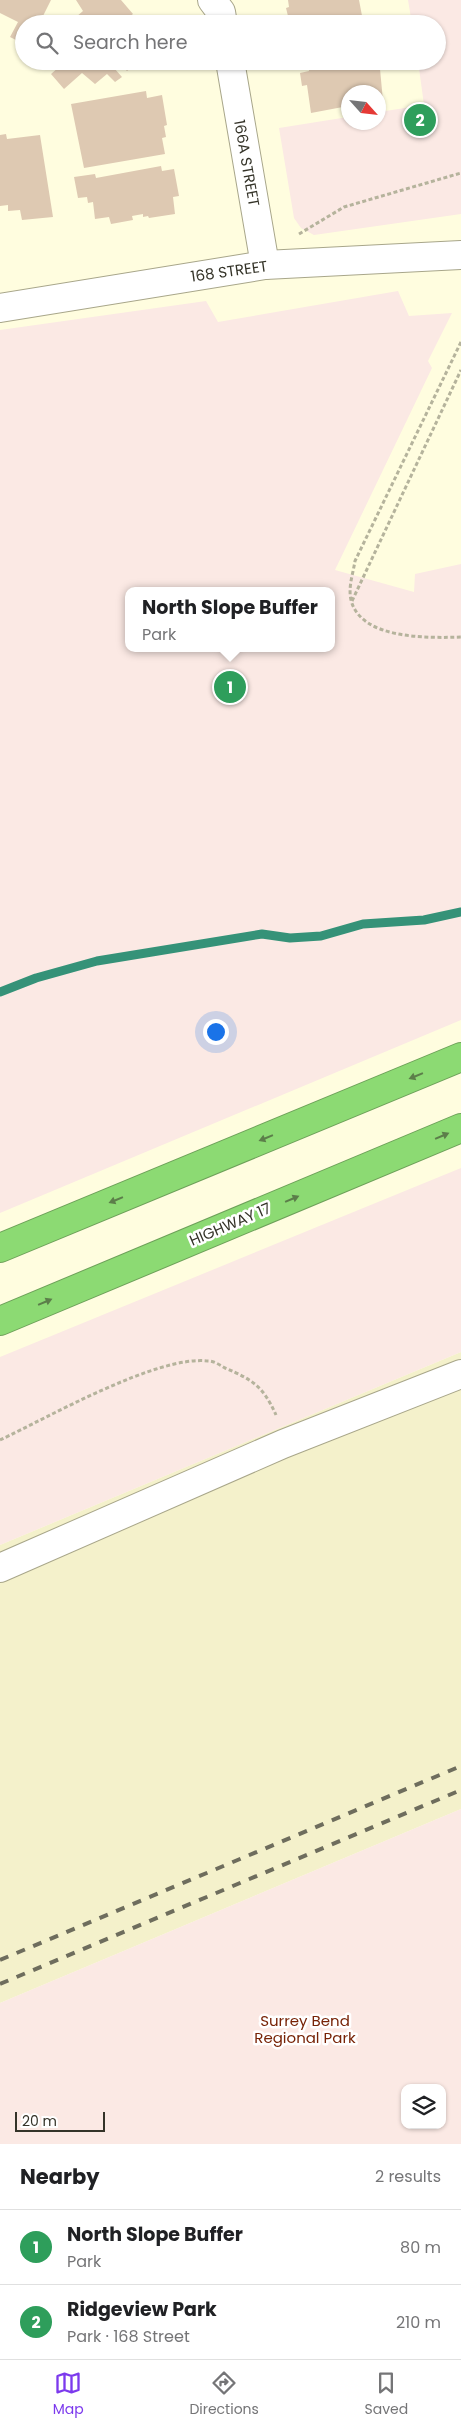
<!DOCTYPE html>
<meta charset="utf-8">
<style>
body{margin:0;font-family:Poppins,sans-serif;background:#f2f2f2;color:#202124}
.controls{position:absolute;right:15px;bottom:15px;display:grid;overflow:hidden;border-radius:10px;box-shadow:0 1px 4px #0004}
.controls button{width:45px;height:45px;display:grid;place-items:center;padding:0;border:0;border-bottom:1px solid #e0e0e0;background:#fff;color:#202124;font:25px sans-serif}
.compass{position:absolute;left:341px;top:85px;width:45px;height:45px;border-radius:50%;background:#fff;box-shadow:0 1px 4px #0004;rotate:117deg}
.scale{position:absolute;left:15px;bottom:12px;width:90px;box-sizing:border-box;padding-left:5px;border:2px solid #343328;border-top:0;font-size:14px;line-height:18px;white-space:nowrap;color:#343328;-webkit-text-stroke:4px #fff;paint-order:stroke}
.you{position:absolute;left:215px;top:1031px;width:18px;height:18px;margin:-12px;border:4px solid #fff;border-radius:50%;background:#1a73e8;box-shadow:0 0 0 8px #1a73e833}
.badge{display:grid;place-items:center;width:32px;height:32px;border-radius:50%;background:#7c3aed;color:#fff;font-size:16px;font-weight:700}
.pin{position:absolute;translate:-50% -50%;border:2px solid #fff;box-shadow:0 1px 5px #0006}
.popup{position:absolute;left:125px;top:587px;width:210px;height:65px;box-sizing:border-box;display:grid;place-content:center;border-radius:10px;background:#fff;filter:drop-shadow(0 1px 4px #0005);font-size:16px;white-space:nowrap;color:#757577}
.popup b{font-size:19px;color:#202124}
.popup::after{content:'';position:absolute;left:50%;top:100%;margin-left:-10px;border:10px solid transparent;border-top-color:#fff}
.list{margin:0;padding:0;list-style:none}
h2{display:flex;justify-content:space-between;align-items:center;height:65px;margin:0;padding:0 20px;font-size:21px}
h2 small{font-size:16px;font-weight:400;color:#757577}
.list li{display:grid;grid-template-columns:32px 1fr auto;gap:15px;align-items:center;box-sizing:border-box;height:75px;padding:0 20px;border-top:1px solid #e0e0e0}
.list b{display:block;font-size:19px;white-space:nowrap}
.list p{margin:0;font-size:16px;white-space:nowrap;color:#757577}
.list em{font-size:16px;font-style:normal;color:#757577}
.icon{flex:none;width:28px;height:28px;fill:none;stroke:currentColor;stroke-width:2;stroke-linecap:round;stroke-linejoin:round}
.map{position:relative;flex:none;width:461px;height:2144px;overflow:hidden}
.search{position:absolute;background:#fff;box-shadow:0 1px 4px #0004;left:15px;right:15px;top:15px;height:55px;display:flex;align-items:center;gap:12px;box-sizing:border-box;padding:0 18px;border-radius:28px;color:#757577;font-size:19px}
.sheet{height:215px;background:#fff}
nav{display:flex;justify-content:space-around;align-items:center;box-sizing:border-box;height:70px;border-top:1px solid #e0e0e0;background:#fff;font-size:14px;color:#757577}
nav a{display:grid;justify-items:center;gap:2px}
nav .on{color:#7c3aed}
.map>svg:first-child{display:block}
.built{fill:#f4f1cb}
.green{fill:#fbe9e4;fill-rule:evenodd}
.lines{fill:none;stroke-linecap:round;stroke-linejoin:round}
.stream{stroke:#359278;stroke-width:9}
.building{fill:#dec9b2}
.minor-casing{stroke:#a8a68a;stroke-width:30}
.highway-casing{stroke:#6da059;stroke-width:30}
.path{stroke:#b5b39c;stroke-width:3;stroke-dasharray:4 2.5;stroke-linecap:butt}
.minor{stroke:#fff;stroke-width:28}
.highway{stroke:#8cda73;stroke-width:28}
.rail{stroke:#6e6d5d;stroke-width:4;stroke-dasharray:9 9;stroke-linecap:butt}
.oneway{fill:#5c7e4a}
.labels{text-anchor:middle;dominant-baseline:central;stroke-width:5;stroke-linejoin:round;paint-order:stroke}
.street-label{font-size:15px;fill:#343328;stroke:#fff}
.park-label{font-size:15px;fill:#772306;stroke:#fff}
</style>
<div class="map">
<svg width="461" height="2144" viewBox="0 0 461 2144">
<rect width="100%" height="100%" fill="#fffddf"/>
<polygon class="built" points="461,1352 461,1809 0,2003 0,1545"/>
<g class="green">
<polygon points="408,0 461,0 461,214 314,235 301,228 294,218 279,128 348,117 348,122 378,122 379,112 424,105 418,61 437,61 437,24 412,24"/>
<path d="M398,291L409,316L452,313L428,361L432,368L335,570L414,592L415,574L461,564V1020L0,1213V330L206,301L218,322ZM129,591H331V648H129Z"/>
<polygon points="461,1168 461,1352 0,1545 0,1357"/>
<path d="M461,1809V2144H0V2003ZM405,2088H442V2125H405Z"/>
</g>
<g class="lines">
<polyline class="stream" points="0,992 36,978 97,961 262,934 290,938 321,936 363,924 424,920 461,912"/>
</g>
<g class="building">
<polygon points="0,0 51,0 39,24 24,24 24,44 10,37 18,22 0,13"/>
<polygon points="76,0 121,0 133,14 124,21 127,24 68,24 83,11"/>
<polygon points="288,0 359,0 363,21 351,24 290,24 286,8 289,7"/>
<polygon points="66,61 127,61 132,67 127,71 120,64 114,68 122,77 115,82 107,74 95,84 82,73 64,89 51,74"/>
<polygon points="308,61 372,62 373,70 380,69 383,101 378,101 378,92 348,92 348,106 311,113 307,85 302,86 300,73 309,71"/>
<polygon points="146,91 147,98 162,95 167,125 164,126 166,137 162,138 165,154 84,168 71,104"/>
<polygon points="6,134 7,139 40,135 53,217 22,220 20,210 8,211 8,205 0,206 0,135"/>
<polygon points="161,166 162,171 174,169 179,196 173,197 175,214 149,218 148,216 143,217 143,214 132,216 133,220 111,224 109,217 95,219 93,202 88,203 87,197 78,198 74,177 95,174 96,178"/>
</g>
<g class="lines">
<defs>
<g id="minor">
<polyline points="212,0 221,12 223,24"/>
<polyline points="230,61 265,265"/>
<polyline points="0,308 265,265 461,255"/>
<polyline points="0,1568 283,1444 461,1374"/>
</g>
<g id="highway">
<polyline points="0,1248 461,1057"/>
<polyline points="0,1321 461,1128"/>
</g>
</defs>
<use href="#minor" class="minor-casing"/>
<use href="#highway" class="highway-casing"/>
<g class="path">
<polyline points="299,234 344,207 461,173"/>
<path d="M461,342L355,561C353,574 348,587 351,600C361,640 429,638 461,637"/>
<polyline points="352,601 461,370"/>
<path d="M0,1440C49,1417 157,1355 208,1361C214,1361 220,1365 225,1368C253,1380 263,1386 276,1415"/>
</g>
<use href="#minor" class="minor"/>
<use href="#highway" class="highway"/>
<g class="rail">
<polyline points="0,1960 461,1766"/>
<polyline points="0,1984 461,1790"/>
</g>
</g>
<defs><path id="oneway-solid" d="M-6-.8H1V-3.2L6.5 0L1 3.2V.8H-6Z" transform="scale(1.25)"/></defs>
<g class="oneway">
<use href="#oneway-solid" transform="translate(416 1076) rotate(158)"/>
<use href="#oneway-solid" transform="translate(442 1136) rotate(-23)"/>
<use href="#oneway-solid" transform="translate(266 1138) rotate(158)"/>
<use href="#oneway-solid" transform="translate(292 1199) rotate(-23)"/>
<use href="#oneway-solid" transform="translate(116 1200) rotate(158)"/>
<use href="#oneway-solid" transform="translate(45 1302) rotate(-23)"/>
</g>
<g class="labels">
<g class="street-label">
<text transform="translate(247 163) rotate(80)">166A STREET</text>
<text transform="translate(229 271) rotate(-8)">168 STREET</text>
<text transform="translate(230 1224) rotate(-23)">HIGHWAY 17</text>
</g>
<g class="park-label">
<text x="305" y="2020">Surrey Bend<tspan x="305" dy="17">Regional Park</tspan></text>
</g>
</g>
</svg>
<div class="controls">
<button><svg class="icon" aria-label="layers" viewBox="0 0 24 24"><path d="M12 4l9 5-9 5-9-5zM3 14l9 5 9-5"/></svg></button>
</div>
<svg class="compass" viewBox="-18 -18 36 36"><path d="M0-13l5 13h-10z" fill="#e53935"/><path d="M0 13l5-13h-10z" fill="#757577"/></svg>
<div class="scale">20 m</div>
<div class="you"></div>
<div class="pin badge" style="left:230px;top:687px;background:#2e9e5b">1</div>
<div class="popup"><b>North Slope Buffer</b>Park</div>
<div class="pin badge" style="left:420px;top:120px;background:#2e9e5b">2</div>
<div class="search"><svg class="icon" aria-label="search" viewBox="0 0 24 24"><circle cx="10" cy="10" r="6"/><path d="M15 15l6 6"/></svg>Search here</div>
</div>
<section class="sheet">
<h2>Nearby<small>2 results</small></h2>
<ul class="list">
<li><span class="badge" style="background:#2e9e5b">1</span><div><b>North Slope Buffer</b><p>Park</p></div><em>80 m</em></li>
<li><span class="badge" style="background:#2e9e5b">2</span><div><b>Ridgeview Park</b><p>Park · 168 Street</p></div><em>210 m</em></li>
</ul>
</section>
<nav>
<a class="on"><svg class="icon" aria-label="map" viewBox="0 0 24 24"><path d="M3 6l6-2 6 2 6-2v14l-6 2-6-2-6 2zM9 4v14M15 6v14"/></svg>Map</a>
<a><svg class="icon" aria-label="directions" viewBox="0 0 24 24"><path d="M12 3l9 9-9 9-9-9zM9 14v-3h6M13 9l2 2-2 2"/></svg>Directions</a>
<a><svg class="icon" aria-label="saved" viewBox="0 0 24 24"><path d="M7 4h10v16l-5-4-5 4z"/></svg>Saved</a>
</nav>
